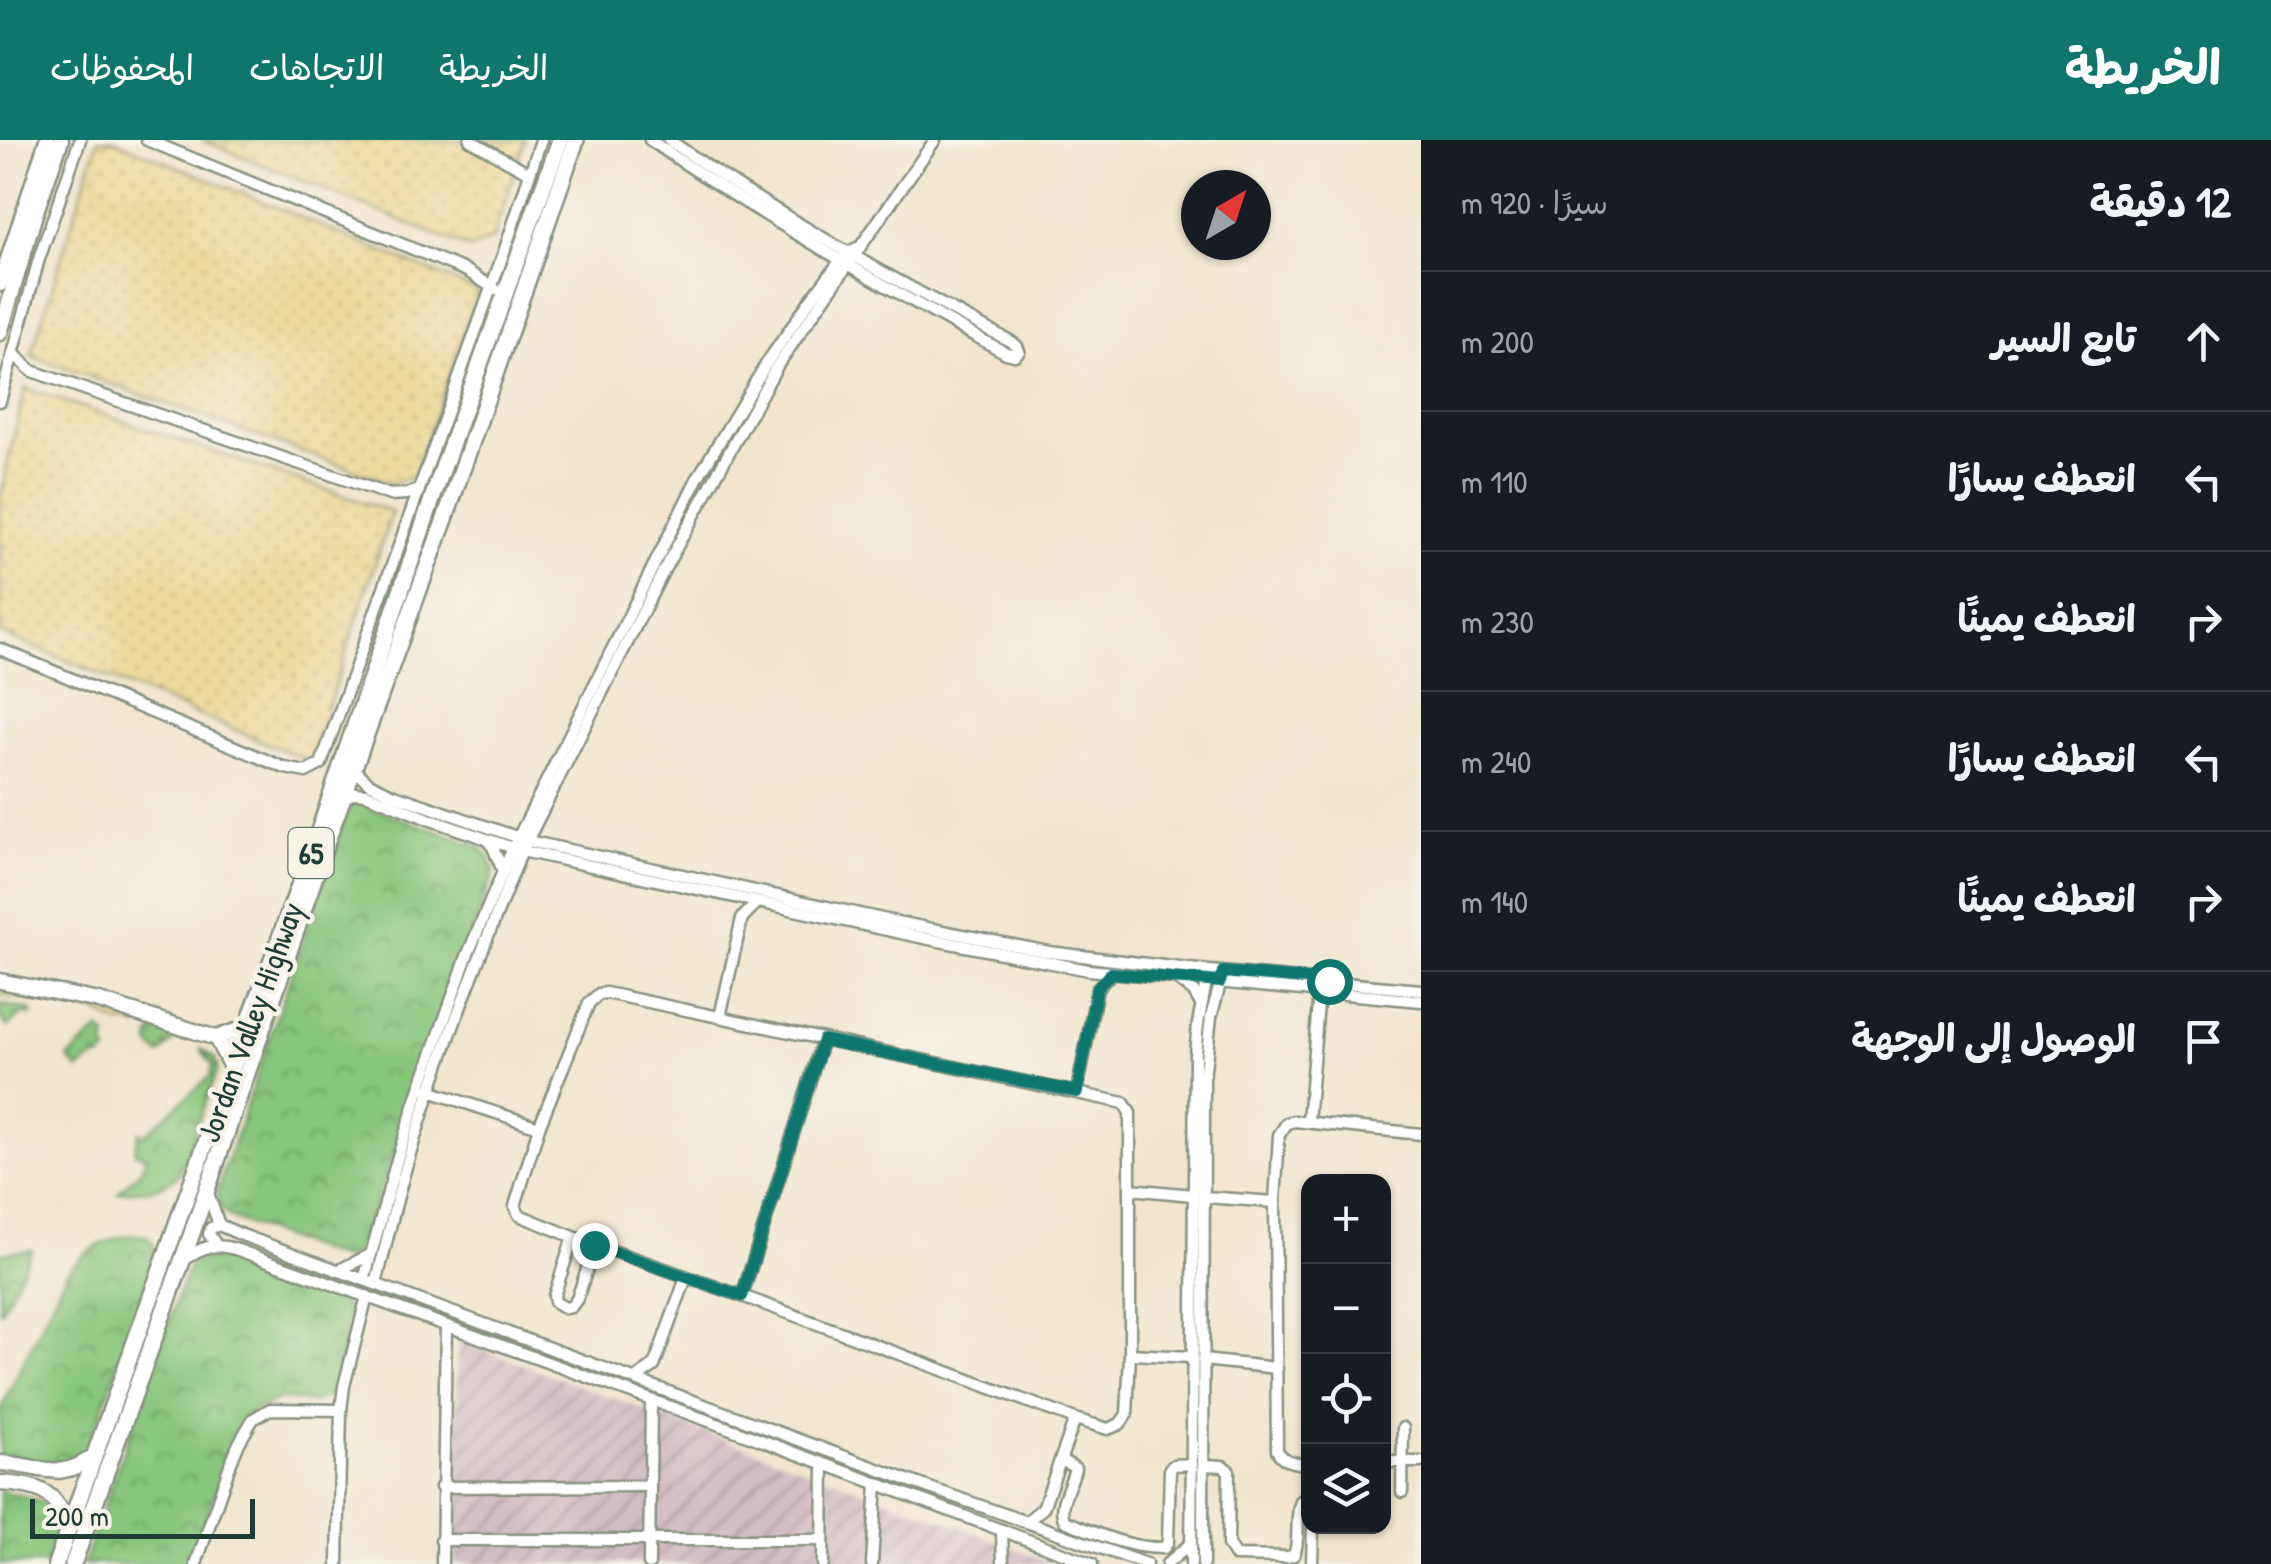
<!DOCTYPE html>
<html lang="ar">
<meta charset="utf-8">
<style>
body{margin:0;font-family:"Patrick Hand","Playpen Sans Arabic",sans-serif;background:#20242c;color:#f1f3f6;direction:rtl}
.controls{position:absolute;right:30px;bottom:30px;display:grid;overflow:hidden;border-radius:20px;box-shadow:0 2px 8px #0004}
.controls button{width:90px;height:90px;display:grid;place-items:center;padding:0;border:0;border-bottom:2px solid #363941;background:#171b24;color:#f1f3f6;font:50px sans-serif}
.compass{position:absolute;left:1181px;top:30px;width:90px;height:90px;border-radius:50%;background:#171b24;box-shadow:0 2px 8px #0004;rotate:39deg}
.scale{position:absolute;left:30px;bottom:25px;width:225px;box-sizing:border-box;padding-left:10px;border:5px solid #1f3d34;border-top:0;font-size:28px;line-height:35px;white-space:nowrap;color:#1f3d34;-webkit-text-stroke:8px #f7f3e8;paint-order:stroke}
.stop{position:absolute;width:30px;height:30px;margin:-22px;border:8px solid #0f766e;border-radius:50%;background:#fff}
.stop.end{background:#0f766e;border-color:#fff;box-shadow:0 2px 10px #0008}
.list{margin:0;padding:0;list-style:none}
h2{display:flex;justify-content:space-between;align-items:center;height:130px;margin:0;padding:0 40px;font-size:42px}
h2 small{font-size:32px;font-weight:400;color:#9ea1a6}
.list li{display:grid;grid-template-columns:65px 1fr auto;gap:30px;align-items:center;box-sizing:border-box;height:140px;padding:0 40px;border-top:2px solid #363941}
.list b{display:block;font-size:38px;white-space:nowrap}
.list em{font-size:32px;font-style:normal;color:#9ea1a6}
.icon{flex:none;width:55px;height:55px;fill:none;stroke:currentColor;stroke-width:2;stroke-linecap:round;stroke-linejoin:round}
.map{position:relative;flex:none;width:1421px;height:1424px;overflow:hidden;direction:ltr}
header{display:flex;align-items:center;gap:60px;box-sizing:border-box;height:140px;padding:0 50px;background:#0f766e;color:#fff}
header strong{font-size:48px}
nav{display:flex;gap:55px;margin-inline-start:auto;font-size:35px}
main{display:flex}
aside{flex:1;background:#171b24}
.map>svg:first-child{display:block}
.industrial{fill:url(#industrial-furrows)}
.sand{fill:url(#sand-dots);stroke:#868c69;stroke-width:2.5}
.park{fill:url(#park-crowns);stroke:#548258;stroke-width:2.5}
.garden{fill:url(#garden-dots);stroke:#548258;stroke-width:2.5}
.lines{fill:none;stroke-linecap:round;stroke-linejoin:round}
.stream{stroke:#61c5df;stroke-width:2.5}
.minor-casing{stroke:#889280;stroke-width:15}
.major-casing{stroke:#889280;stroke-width:19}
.highway-casing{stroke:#889280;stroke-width:20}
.minor{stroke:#fff;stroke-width:10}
.major{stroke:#fff;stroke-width:14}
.highway{stroke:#fff;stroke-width:15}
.route{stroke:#0f766e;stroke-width:12}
.labels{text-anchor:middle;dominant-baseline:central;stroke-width:9;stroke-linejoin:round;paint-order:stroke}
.shield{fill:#f7f3e8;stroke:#60746a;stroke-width:2.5}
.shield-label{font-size:30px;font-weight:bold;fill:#1f3d34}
.street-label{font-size:32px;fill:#1f3d34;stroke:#f7f3e8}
</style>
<header>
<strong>الخريطة</strong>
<nav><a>الخريطة</a><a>الاتجاهات</a><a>المحفوظات</a></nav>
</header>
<main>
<aside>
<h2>12 دقيقة<small>سيرًا · 920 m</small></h2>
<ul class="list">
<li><svg class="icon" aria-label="ahead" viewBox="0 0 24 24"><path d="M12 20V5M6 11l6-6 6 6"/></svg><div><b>تابع السير</b></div><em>200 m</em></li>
<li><svg class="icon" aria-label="left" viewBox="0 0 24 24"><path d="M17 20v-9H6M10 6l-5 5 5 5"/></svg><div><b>انعطف يسارًا</b></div><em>110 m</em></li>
<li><svg class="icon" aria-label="right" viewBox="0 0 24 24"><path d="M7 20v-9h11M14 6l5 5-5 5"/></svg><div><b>انعطف يمينًا</b></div><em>230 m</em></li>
<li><svg class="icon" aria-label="left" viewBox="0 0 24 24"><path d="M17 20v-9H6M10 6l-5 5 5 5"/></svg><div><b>انعطف يسارًا</b></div><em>240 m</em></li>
<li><svg class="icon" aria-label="right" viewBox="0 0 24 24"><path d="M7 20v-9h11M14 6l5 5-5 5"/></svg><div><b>انعطف يمينًا</b></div><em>140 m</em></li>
<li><svg class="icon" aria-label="arrive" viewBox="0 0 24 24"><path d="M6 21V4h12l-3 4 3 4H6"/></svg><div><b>الوصول إلى الوجهة</b></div></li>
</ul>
</aside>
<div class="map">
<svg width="1421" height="1424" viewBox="0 0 1421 1424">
<defs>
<pattern id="industrial-furrows" width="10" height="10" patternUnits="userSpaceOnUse" patternTransform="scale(2.5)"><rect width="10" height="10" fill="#d2bec5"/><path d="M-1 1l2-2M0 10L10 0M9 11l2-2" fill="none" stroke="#aa9ca1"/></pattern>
<pattern id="sand-dots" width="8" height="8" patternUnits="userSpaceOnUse" patternTransform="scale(2.5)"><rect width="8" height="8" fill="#eeda9e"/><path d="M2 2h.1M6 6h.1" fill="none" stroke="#ccbc89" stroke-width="1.8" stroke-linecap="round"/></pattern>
<pattern id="park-crowns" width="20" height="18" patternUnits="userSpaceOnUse" patternTransform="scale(2.5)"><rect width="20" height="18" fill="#88c67c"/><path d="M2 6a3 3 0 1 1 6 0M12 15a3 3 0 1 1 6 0" fill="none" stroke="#6fa266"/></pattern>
<pattern id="garden-dots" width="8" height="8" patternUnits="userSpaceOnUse" patternTransform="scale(2.5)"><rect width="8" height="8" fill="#88c67c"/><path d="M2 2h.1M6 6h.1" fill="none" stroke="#6fa266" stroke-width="1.8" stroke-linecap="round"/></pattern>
</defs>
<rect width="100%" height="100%" fill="#f7f3e8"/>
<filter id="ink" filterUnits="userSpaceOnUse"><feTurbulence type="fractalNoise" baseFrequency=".01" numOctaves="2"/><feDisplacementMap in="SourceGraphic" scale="20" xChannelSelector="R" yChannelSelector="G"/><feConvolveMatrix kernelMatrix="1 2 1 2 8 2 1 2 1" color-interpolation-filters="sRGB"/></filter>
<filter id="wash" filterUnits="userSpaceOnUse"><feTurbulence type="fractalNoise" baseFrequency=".0048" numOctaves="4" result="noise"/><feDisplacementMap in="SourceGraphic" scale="40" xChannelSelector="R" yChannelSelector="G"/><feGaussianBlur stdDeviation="2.25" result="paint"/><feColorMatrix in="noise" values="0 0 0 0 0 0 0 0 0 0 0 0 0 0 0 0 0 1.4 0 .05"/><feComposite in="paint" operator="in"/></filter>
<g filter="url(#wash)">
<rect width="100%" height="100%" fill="#f1e6cd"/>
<polygon class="industrial" points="464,1203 965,1388 1052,1424 455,1424 457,1205"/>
<g class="sand">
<polygon points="98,0 114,0 478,151 414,337 391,343 31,216"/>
<polygon points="202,0 525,0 493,98 471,109"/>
<polygon points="25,248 392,372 310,621 0,493 0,358"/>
<path d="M0,851C30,856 120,868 139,885L137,887L132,883L119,884L93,871L58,863L0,856Z"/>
</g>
<g class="park">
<polygon points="356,662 479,706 490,718 494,732 359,1109 350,1118 341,1119 231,1078 220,1068 217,1051 346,674"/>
<path d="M200,908L215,918L218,928L179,1034C162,1052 140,1050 118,1053L139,1032L147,1017L134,1012L139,992L143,996L212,935L210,931L214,927Z"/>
<path d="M132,1095L146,1096L154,1105L153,1124L86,1317L64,1325L18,1317L0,1316V1271L66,1133C84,1112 104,1099 132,1095Z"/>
<polygon points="32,1110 0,1173 0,1113"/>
<polygon points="225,1117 339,1159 349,1172 334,1254 314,1262 279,1259 244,1277 189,1424 83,1424 182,1144 190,1125 205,1119"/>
<path d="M0,1351C23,1355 41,1358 58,1375L57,1390L47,1424H0Z"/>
</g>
<g class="garden">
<polygon points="0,864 30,870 33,873 30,876 25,872 8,887 0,878"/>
<polygon points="159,885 178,892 175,899 160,915 150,905 151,895"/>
<polygon points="99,890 107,895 105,903 107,912 100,918 97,916 79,930 68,918"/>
</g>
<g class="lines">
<polyline class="stream" points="0,267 8,269"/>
</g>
</g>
<g filter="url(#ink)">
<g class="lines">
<defs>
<g id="minor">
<polyline points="147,0 467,131 495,149"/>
<polyline points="470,0 529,33"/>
<path d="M650,0C765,79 884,146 1006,213L1015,215L1019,211"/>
<path d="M669,0C777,76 893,139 1010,201L1017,206L1019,211"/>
<polyline points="13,213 32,231 390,355 407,354 419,350"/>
<polyline points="0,261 39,119 80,0"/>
<polyline points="0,509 285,628 306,632 321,624 505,109 541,0"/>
<polyline points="354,629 369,643 392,654 528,701 882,779 1049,812 1188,829 1421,850"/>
<polyline points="344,658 355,653 366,654 431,680 522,711 665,428 777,226 935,0"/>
<polyline points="487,700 493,707 503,731"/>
<polyline points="1177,839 1193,851 1201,864"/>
<polygon points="606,853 1124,963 1130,973 1130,1214 1127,1274 1120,1284 1108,1289 1075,1279 742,1156 576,1098 519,1075 515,1066 539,987 589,863 599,854"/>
<polyline points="720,877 742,778 757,763"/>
<polyline points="426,950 539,987"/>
<polyline points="1077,952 1097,849 1111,833"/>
<polyline points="1308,981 1319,852"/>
<polyline points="1130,1049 1193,1055"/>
<polyline points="207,1050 219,1085 242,1095 924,1346 1146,1424"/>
<polyline points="1205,1057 1275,1062"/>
<polyline points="573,1097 554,1156 555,1162 565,1168 571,1167 577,1159 595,1105"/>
<polyline points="216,1105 209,1094 211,1088 219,1085"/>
<path d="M184,1120C203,1105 216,1103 238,1110L742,1293L1092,1424"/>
<polyline points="337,1131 370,1115"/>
<polyline points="364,1140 398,1016 420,948 467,816 513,708 697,339 768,221 809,162 840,121 847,113 857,108"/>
<path d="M376,1144C388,1097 398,1050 413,1004C444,904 483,808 522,711L924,798L1088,830L1421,861"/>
<polyline points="742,1156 823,899"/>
<polyline points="1130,1214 1191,1217"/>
<polyline points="1203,1220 1277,1228"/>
<polyline points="635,1239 654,1226 686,1138"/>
<path d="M1061,1320L1075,1328C1072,1344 1056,1366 1065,1381C1096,1393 1130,1409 1164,1408L1168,1402L1170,1328L1174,1325L1192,1324"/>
<polyline points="1384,1322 1421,1322"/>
<path d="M1204,1325L1223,1326L1229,1331L1228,1405L1235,1416L1288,1417L1294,1415C1301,1397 1294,1379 1301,1361L1308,1362"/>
<path d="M1308,1325C1296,1322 1283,1323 1277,1310L1275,1062L1279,995L1287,983L1294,981L1421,994"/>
<polyline points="441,1347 650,1346"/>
<polyline points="1402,1352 1403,1288"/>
<polyline points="1027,1381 1043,1368 1075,1279"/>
<polyline points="1002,1390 1003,1424"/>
<polyline points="441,1400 823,1400"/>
<polyline points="196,1424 230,1325 239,1303 253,1279 270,1269 341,1270"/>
<polyline points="338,1424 341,1270 344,1246 367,1156"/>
<polyline points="442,1424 446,1186"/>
<polyline points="649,1424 651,1261"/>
<polyline points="823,1424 824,1324"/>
<polyline points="872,1424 877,1343"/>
<polyline points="1167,1424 1190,1404"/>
<polyline points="1191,1424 1195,914 1198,884 1207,837"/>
<polyline points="1203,1424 1204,939 1211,877 1222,837"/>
<polyline points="1312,1424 1313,1386"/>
</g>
<g id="major">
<polyline points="0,144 47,0"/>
<polyline points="0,193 35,74 61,0"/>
<polyline points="0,841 99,861 216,898 248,887"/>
<polyline points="216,898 232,929"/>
<path d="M0,1323C41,1325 58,1343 94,1316"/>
<path d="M0,1343C38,1345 57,1351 68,1388"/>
</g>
<g id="highway">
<polyline points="56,1424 232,929 318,694 439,339 560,0"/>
<polyline points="73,1424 191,1096 328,698 445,379 576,0"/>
</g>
</defs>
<use href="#minor" class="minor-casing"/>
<use href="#major" class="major-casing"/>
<use href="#highway" class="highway-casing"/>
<use href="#minor" class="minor"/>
<use href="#major" class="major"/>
<use href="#highway" class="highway"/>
</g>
</g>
<g class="lines" filter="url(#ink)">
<polyline class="route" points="594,1105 742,1156 823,900 1077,952 1097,848 1111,833 1220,842 1223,832 1329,841"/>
</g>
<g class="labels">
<rect class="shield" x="288.5" y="688" width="45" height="50" rx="8"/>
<g class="shield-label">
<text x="311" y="713">65</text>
</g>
<g class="street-label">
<text transform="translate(250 882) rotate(-70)">Jordan Valley Highway</text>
</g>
</g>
</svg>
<div class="controls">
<button>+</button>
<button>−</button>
<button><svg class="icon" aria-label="locate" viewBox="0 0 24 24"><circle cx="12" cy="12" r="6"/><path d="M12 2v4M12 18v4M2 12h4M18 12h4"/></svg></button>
<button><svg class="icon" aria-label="layers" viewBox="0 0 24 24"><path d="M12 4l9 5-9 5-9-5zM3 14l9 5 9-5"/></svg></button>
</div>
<svg class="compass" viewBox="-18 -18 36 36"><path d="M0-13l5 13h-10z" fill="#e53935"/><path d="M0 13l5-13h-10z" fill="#9ea1a6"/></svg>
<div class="scale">200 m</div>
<div class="stop" style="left:1329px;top:841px"></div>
<div class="stop end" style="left:594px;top:1105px"></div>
</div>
</main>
